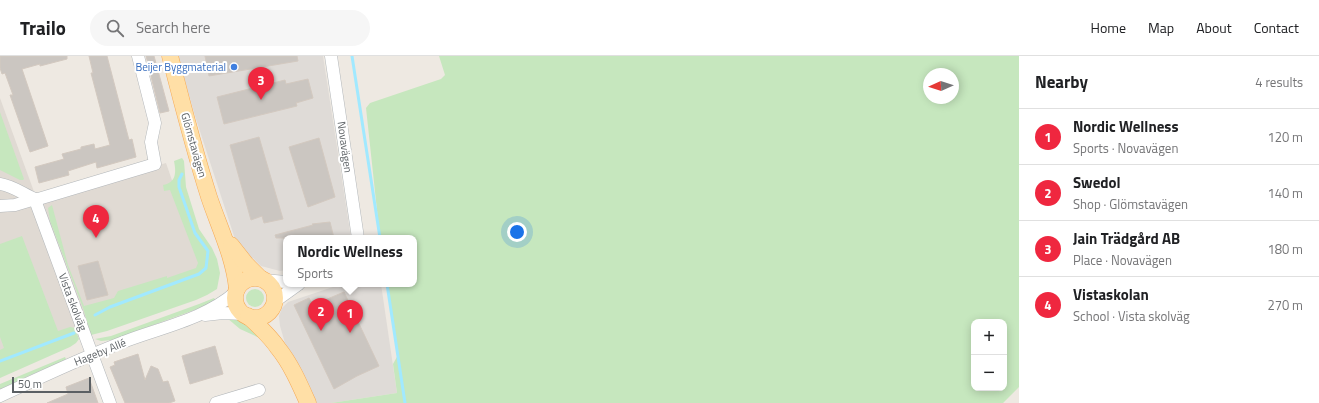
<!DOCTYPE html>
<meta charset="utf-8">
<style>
body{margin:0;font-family:"Titillium Web",sans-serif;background:#f6f6f6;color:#202124}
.controls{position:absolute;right:12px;bottom:12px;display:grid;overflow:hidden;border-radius:8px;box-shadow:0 2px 10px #0003}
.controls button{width:36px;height:36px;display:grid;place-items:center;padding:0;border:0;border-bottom:1px solid #e0e0e0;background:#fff;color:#202124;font:20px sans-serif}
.compass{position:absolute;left:923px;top:12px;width:36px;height:36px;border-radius:50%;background:#fff;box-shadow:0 2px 10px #0003;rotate:267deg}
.scale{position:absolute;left:12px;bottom:10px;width:79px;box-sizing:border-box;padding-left:4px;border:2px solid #5b6064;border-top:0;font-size:11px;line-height:14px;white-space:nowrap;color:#5b6064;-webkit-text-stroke:3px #fff;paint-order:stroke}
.you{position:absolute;left:517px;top:176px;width:14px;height:14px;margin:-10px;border:3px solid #fff;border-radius:50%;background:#1a73e8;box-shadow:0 0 0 6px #1a73e833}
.badge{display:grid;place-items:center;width:26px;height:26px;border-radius:50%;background:#ef273f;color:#fff;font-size:13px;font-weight:700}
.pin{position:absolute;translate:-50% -33px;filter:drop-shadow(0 1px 2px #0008)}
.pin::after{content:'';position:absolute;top:21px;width:14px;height:12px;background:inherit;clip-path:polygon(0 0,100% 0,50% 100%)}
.popup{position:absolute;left:283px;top:179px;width:134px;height:52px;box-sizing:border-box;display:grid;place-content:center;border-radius:8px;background:#fff;filter:drop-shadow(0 1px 3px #0005);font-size:13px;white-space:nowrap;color:#757577}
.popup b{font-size:15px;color:#202124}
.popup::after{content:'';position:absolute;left:50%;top:100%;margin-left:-8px;border:8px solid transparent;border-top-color:#fff}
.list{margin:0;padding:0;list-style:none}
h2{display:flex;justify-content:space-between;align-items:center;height:52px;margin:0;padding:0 16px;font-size:17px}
h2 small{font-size:13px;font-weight:400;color:#757577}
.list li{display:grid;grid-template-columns:26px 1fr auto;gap:12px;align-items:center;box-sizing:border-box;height:56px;padding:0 16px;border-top:1px solid #e0e0e0}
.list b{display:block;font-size:15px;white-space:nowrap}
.list p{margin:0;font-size:13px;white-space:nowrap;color:#757577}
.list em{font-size:13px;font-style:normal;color:#757577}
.icon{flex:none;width:22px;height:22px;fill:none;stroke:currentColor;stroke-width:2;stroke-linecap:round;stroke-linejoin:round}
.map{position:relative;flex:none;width:1019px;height:347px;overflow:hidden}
header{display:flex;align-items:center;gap:24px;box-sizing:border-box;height:56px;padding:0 20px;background:#fff;border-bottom:1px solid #e0e0e0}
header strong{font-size:19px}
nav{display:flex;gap:22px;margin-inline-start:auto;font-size:14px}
.search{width:280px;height:36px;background:#f6f6f6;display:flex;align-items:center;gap:10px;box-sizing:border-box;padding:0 14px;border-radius:22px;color:#757577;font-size:15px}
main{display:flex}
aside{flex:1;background:#fff}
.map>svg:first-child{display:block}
.industrial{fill:#dfdbd7}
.education{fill:#e0dad3}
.green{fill:#c6e7be;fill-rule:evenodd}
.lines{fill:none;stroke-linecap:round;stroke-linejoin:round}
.stream{stroke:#a1e9ff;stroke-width:3}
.building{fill:#cbc6c1;stroke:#d3c9c0}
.minor-casing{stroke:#b3b7ba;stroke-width:13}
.major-casing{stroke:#f6a853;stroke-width:17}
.minor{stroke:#fff;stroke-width:12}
.major{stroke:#ffdfa6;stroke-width:16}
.shop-dot{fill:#3f7fe0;stroke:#fff;stroke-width:1.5}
.labels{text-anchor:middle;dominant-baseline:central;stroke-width:4;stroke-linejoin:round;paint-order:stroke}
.shop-label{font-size:11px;fill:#366cbe;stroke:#fff;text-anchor:end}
.street-label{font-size:11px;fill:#5b6064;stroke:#fff}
</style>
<header>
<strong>Trailo</strong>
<div class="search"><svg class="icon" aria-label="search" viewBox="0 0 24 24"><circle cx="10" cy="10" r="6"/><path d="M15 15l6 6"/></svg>Search here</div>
<nav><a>Home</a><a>Map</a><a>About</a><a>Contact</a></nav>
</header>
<main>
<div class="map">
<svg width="1019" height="347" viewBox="0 0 1019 347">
<rect width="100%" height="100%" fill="#eee9e2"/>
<g class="industrial">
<polygon points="178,0 323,0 351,182 286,182 286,214 280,215 261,210 253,202 248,204 238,191 234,180 195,60"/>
<polygon points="342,228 381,228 397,337 331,347 316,347 285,287 280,270 279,260 282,252 288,246"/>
</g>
<polygon class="education" points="0,42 37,144 166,107 205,219 0,302"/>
<g class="green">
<path d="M439,0H1019V331L1003,347H331L397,337L393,308L398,299L387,228H414V182H380L366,52L370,47L441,23L445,19ZM929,18H953V42H929ZM974,266H1004V332H974Z"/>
<polygon points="0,56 24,123 23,124 20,124 0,114"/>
<path d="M182,102L184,105L186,131L199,173L212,192L217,203L220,217L217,233L207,239L196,244L107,275L91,279L83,252L50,165L48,152L52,149L68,209L84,250L114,242L118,235L167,220V222L196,212L198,207L170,134L164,135L163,129C177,127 176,115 174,105Z"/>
<polygon points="22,180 58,275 70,271 75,272 79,283 76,287 70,291 0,322 0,294 4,292 0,281 0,188"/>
<circle cx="255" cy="242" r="9"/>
<polygon points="214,242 216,245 200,252 112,284 101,285 95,283 111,280 199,248"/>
<polygon points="227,262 244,265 264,284 240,273"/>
<polygon points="65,301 66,303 63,305 19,324 20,326 14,327 0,333 0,328"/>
</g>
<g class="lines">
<g class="stream">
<polyline points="352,0 380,182"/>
<polyline points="387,228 405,347"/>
<polyline points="95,259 110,251 199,218 206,212 208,195 195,177 179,131 179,124 182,118"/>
<polyline points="0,305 74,277"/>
</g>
</g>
<g class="building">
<polygon points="0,0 67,0 67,3 40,10 40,8 22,13 48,90 30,96 10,39 13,39 5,17 2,18 0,12"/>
<polygon points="89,0 107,0 129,84 132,83 136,101 97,112 96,106 68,115 69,119 39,127 35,111 64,103 62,98 81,93 81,91 94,88 95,93 110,89 91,17 93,17"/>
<polygon points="146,0 154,0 169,55 160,57"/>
<polygon points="205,0 297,0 298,5 209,20"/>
<polygon points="308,23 313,42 296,47 297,50 224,68 217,41 285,24 286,28"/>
<polygon points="259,81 283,163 264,167 262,160 251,164 230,89"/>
<polygon points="319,82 335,141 308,151 289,91"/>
<polygon points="330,166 334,182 276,182 275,179 313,169 312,168"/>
<polygon points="98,205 108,239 87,244 78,210"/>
<polygon points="344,236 379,310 357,320 334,333 294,249 309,242 313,249"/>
<polygon points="215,290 223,318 190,328 182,300"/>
<polygon points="138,298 145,324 151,310 158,313 163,326 168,325 175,345 169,347 125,347 110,311 115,309 114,306"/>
<polygon points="89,322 98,347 47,347 68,338 66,331"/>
</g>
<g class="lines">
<defs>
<g id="minor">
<polyline points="331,0 358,182"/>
<path d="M0,128C13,130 23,138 35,143"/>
<polyline points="35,144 110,347"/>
<polyline points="0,150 15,149 35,143 35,144 155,108 151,86 155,67 138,0"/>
<polyline points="263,224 286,226"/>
<polyline points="274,246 299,228"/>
<polyline points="205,259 223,257 244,258"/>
<path d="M0,340C42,321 83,301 126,285C163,271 205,263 236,236"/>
<polyline points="216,347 259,334"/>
</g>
<g id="major">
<path d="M170,0C182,47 194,94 209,141C219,171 234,201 237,233"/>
<polyline points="231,189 246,208 260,222"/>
<circle cx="255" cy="242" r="20"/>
<path d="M248,260C259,270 270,280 278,292C291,308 300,329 308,347"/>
</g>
</defs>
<use href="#minor" class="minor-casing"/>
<use href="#major" class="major-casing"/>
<use href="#minor" class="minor"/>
<use href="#major" class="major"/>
</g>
<circle class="shop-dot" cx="234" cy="11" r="4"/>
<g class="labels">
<g class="shop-label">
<text x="226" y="11">Beijer Byggmaterial</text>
</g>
<g class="street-label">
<text transform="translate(194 89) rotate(74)">Glömstavägen</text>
<text transform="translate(345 91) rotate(82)">Novavägen</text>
<text transform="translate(73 246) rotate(69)">Vista skolväg</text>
<text transform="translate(100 296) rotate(-22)">Hageby Allé</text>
</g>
</g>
</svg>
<div class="controls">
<button>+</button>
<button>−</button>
</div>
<svg class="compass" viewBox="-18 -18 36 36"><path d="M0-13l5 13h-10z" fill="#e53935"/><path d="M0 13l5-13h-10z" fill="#757577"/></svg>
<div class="scale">50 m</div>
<div class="you"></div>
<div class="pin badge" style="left:350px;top:277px">1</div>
<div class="popup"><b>Nordic Wellness</b>Sports</div>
<div class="pin badge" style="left:321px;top:275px">2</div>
<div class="pin badge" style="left:261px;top:44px">3</div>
<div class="pin badge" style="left:96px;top:182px">4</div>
</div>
<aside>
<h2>Nearby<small>4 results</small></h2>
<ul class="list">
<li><span class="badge">1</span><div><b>Nordic Wellness</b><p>Sports · Novavägen</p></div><em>120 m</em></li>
<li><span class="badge">2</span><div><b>Swedol</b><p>Shop · Glömstavägen</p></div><em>140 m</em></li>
<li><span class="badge">3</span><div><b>Jain Trädgård AB</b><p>Place · Novavägen</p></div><em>180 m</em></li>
<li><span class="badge">4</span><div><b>Vistaskolan</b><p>School · Vista skolväg</p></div><em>270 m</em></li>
</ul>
</aside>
</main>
